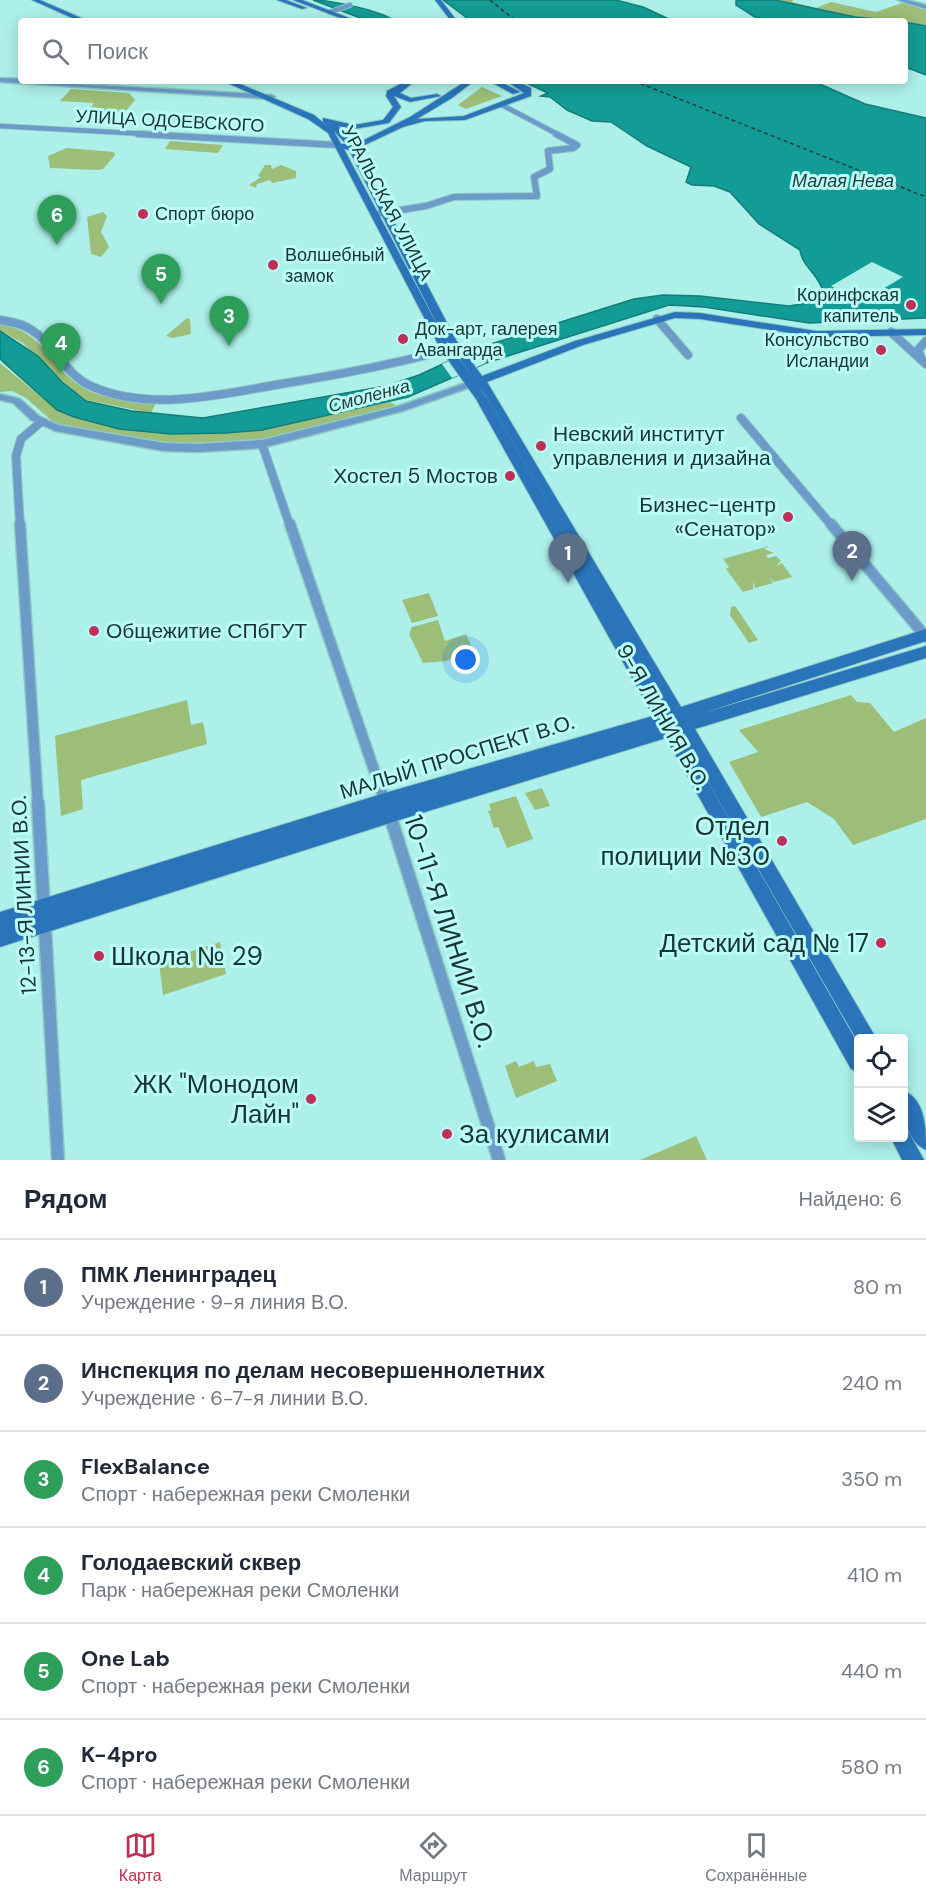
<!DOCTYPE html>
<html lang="ru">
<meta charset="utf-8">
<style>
body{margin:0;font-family:"DM Sans",sans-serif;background:#f2f2f3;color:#1f2937}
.controls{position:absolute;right:18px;bottom:18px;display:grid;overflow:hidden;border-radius:6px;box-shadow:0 3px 15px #0003}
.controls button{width:54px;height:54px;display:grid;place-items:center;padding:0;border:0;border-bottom:2px solid #e0e1e3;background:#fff;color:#1f2937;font:30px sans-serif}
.you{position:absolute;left:466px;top:660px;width:21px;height:21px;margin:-15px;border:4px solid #fff;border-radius:50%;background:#1a73e8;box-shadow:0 0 0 9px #1a73e833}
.badge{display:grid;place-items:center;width:39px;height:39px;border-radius:50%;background:#bf2f56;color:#fff;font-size:20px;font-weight:700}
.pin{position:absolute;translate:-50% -50px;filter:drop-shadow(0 2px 3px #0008)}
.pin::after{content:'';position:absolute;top:32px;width:21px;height:18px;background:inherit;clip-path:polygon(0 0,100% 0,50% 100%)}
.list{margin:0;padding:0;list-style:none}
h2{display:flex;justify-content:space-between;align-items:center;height:78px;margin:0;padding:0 24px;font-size:26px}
h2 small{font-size:20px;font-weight:400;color:#747a83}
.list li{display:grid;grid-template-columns:39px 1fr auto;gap:18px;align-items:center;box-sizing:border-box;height:96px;padding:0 24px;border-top:2px solid #e0e1e3}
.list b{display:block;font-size:22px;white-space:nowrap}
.list p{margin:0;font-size:20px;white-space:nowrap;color:#747a83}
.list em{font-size:20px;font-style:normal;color:#747a83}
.icon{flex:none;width:33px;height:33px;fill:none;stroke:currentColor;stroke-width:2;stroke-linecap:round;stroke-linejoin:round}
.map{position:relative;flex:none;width:926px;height:1160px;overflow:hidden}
.search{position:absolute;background:#fff;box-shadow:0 3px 15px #0003;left:18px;right:18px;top:18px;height:66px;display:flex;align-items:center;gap:15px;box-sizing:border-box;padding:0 21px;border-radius:6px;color:#747a83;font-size:22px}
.sheet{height:654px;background:#fff}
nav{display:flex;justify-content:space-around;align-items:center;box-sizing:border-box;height:84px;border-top:2px solid #e0e1e3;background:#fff;font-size:16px;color:#747a83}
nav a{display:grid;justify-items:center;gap:3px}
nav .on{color:#bf2f56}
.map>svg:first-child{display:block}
.green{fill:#9cbe78}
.water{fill:#139c96;stroke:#157d78;stroke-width:1.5}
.pier{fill:#adf0ea}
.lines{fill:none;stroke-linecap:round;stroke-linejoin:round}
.ferry{stroke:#223c3a;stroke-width:1.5;stroke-dasharray:4 3;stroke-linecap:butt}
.minor-far4-casing{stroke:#8fcac5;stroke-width:6}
.minor-far3-casing{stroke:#8fcac5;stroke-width:8}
.minor-far2-casing{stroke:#8fcac5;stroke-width:10}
.minor-far1-casing{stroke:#8fcac5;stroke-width:13}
.minor-casing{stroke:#8fcac5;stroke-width:15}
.tertiary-casing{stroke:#8fcac5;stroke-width:3}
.secondary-casing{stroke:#8fcac5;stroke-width:2}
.minor-far4{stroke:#6c9ac9;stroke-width:4.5}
.minor-far3{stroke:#6c9ac9;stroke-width:6}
.minor-far2{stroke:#6c9ac9;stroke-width:8}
.minor-far1{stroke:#6c9ac9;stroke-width:10}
.minor{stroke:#6c9ac9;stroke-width:12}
.tertiary{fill:#6c9ac9;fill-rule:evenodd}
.secondary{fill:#2a75ba;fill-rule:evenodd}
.poi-dot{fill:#bf2f56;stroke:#bafdf8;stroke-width:2}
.labels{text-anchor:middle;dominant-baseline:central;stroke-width:6;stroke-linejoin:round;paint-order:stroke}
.far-street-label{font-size:18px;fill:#193432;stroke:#bafdf8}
.far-water-label{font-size:18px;font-style:italic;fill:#223c3a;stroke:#bafdf8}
.far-poi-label{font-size:18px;fill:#193432;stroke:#bafdf8;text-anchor:start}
.poi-label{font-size:21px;fill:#193432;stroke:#bafdf8;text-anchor:start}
.street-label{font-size:21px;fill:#193432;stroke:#bafdf8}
.near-poi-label{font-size:26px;fill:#193432;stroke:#bafdf8;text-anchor:end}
.near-street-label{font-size:26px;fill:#193432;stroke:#bafdf8}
</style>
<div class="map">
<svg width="926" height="1160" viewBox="0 0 926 1160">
<rect width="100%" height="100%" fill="#adf0ea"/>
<g class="green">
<polygon points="775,0 793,0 792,2 816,8 831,2 876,12 902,3 926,8 926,26 905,21 855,17"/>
<polygon points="482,87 502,96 466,109 458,105"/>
<polygon points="71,89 129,93 135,100 124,113 88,111 94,103 60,101"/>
<polygon points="170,141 223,145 218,153 165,149"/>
<polygon points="67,148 114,152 115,155 103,169 98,170 50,168 48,156"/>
<polygon points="265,165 271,165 272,169 281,165 296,171 296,178 272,183 270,180 257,184 256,188 249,185 261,177 258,176"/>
<polygon points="103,212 107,216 101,232 109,247 101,257 91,254 87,217"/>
<polygon points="187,318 190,319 191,334 173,338 166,336"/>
<path d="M0,323C49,336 45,361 79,385C99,400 133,399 156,403L151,413L81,399L24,344L0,330Z"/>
<polygon points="0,363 56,409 171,434 262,430 390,402 399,407 264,440 164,444 90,433 60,425 53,422 26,398 12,391 0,392"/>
<polygon points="769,546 764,549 774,553 766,555 768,558 776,556 781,561 775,567 782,563 792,577 774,582 769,577 773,583 755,588 753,581 753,589 743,592 726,569 729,567 723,559"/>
<polygon points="429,593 438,616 412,623 402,600"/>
<polygon points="735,606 758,640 749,643 730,615 731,607"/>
<polygon points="438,620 445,641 466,634 473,650 446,661 423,663 409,634 412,627"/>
<polygon points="851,695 857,702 870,703 894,732 926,718 926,819 853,845 834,819 807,802 761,817 729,762 758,752 739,730"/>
<polygon points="187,700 191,725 203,722 207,744 81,780 83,809 61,816 55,736"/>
<polygon points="542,788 550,806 535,810 525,793"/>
<polygon points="516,796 533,839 507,848 498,827 494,828 488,811 491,810 489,804"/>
<polygon points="220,942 226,974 163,995 159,962"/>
<polygon points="516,1061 519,1067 534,1061 536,1067 550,1064 557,1081 516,1098 505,1066"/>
<polygon points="696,1136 707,1160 640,1160"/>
</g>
<g class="water">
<path d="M313,0C329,0 380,10 395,21H368Z"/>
<polygon points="443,0 616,0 643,7 673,21 471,21"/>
<polygon points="736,0 775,0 855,17 899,21 761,21 736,5"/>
<polygon points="905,22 926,26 926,75 905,67"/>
<path d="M522,81H813L865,104L926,118V318L809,323L704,307L669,305L486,363L408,397L262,430L226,433L171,434L119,429L74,417L57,410L0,359V331L38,356L62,382L86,401L132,411L203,418L386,386L419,375L475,349L634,299L663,295L700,296L789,306L807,303L823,292C820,275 802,267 800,250L759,224L730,192L714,186L692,185L686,182L691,167L647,146L611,122L592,121L567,110L550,97L541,96L548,93Z"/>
</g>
<g class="pier">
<polygon points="872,262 903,277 861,302 831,286"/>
<polygon points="475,349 486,363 452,378 442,364"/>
</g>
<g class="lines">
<g class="ferry">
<polyline points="490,0 516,21"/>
<polyline points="634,81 926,197"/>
</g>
<defs>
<g id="minor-far4">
<polyline points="330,12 350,5"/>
<polyline points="502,105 559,135"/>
<polyline points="0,126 165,135"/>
</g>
<g id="minor-far3">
<polyline points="138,134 338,145"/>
<polyline points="376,214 426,206 454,197 537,196 534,177 550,169 548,151 573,148 577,145 556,134"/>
</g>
<g id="minor-far2">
<polyline points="657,319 688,355"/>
<path d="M0,320C10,322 21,323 30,329C56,344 64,375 93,387C152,412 221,394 281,384C337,375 391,365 446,350"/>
<polyline points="891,332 926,364"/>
<polyline points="921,358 918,350 926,341"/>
<polyline points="741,418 832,526"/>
<polyline points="262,444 290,526"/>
<polyline points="20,526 16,456 21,439 41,422"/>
</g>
<g id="minor-far1">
<polyline points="20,524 38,805"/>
<polyline points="290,524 386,805"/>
<polyline points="831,524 926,637"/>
</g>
<g id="minor">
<polyline points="38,803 58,1160"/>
<polyline points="386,803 499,1160"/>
</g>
<g id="tertiary">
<polygon points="898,0 907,0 926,5 926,9"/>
<polygon points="0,78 21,79 21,81 272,95 275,97 272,99 0,82"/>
<polygon points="471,381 476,384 474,386 403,411 262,448 198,452 164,451 55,431 31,420 13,403 0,400 0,394 20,399 39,416 58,425 164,443 198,444 262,440 396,407"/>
</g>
<g id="secondary">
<polygon points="32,0 40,0 88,21 79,21"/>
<polygon points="277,0 286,0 307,8 302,9"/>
<polygon points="293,0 302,0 357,21 348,21"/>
<polygon points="435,0 441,0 457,21 451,21"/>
<path d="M223,81H233L314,115L331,129L323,122V118L354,125L383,120L393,107L386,96L387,91L406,81H415L400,93L411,98L437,94L441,96L410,102L394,96L401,107L389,123L354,129L338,126L349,135L354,145L410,117L466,81H474L452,98L417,119L464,116L524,93L506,81H516L531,88V96L465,120L425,121L403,127L356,149L456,340L482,376L575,341L675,312L700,313L816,331L926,329V335L816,337L700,319L675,318L583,345L487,382L681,707L926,629V641L700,714L926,646V658L695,729L876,1038H858V1042L680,733L858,1044V1072L851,1069L666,738L412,816L0,947V912L385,793L653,716L476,399L441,350L328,133L308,119ZM334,131L346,144H341ZM344,149L349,150L441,332ZM447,341V342L474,379ZM477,385L486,396L668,711L487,398Z"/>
<polygon points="489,81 499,81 520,92 513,94"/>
<path d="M904,1091C926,1100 926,1130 926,1150C905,1141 902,1110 904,1091Z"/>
<polygon points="904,1129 908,1131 924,1160 902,1160 891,1138 904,1138"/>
</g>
</defs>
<use href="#minor-far4" class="minor-far4-casing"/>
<use href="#minor-far3" class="minor-far3-casing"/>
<use href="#minor-far2" class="minor-far2-casing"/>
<use href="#minor-far1" class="minor-far1-casing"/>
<use href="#minor" class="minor-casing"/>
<use href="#tertiary" class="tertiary-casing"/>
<use href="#secondary" class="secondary-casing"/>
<use href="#minor-far4" class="minor-far4"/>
<use href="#minor-far3" class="minor-far3"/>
<use href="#minor-far2" class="minor-far2"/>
<use href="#minor-far1" class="minor-far1"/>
<use href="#minor" class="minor"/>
<use href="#tertiary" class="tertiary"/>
<use href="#secondary" class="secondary"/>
</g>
<g class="poi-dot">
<circle cx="143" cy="214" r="6"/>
<circle cx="273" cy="265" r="6"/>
<circle cx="911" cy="305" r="6"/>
<circle cx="403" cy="339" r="6"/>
<circle cx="881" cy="350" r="6"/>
<circle cx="541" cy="446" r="6"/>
<circle cx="510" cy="476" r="6"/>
<circle cx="788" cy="517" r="6"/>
<circle cx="94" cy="631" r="6"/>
<circle cx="782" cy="841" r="6"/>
<circle cx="881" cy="943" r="6"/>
<circle cx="99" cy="956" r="6"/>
<circle cx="311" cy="1099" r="6"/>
<circle cx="447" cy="1134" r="6"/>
</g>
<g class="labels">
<g class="far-street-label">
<text transform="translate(170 121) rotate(3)">УЛИЦА ОДОЕВСКОГО</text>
<text transform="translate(387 203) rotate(62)">УРАЛЬСКАЯ УЛИЦА</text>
</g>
<g class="far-water-label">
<text x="843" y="181">Малая Нева</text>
<text transform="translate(369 396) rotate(-15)">Смоленка</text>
</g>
<g class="far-poi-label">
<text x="155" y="214">Спорт бюро</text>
<text x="285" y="255">Волшебный<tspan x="285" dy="21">замок</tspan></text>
<text x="899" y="295" text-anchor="end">Коринфская<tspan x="899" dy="21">капитель</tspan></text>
<text x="415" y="329">Док-арт, галерея<tspan x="415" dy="21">Авангарда</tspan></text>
<text x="869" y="340" text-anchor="end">Консульство<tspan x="869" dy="21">Исландии</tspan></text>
</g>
<g class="poi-label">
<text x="553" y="434">Невский институт<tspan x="553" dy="24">управления и дизайна</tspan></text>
<text x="498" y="476" text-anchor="end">Хостел 5 Мостов</text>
<text x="776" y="505" text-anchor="end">Бизнес-центр<tspan x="776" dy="24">«Сенатор»</tspan></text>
<text x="106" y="631">Общежитие СПбГУТ</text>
</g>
<g class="street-label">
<text transform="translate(663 717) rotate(60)">9-Я ЛИНИЯ В.О.</text>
<text transform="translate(457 757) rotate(-17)">МАЛЫЙ ПРОСПЕКТ В.О.</text>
<text transform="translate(24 895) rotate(-93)">12-13-Я ЛИНИИ В.О.</text>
</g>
<g class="near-poi-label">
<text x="770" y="826">Отдел<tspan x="770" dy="30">полиции №30</tspan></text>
<text x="869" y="943">Детский сад № 17</text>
<text x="111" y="956" text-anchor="start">Школа № 29</text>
<text x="299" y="1084">ЖК "Монодом<tspan x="299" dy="30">Лайн"</tspan></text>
<text x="459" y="1134" text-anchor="start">За кулисами</text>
</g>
<g class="near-street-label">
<text transform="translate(450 931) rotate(72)">10-11-Я ЛИНИИ В.О.</text>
</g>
</g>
</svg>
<div class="controls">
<button><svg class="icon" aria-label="locate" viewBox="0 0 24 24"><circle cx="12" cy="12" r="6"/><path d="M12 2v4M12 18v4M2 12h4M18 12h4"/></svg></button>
<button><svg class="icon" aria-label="layers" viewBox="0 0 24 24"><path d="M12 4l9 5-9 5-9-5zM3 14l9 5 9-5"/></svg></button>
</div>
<div class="you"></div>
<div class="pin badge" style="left:568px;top:583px;background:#5c6f8a">1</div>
<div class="pin badge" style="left:852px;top:581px;background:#5c6f8a">2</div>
<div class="pin badge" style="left:229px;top:346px;background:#2e9e5b">3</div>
<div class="pin badge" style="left:61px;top:373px;background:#2e9e5b">4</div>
<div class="pin badge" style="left:161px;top:304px;background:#2e9e5b">5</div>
<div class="pin badge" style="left:57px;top:245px;background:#2e9e5b">6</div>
<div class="search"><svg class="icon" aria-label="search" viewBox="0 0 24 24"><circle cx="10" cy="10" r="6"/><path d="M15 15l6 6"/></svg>Поиск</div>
</div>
<section class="sheet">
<h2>Рядом<small>Найдено: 6</small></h2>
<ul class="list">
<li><span class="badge" style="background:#5c6f8a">1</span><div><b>ПМК Ленинградец</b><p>Учреждение · 9-я линия В.О.</p></div><em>80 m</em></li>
<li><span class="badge" style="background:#5c6f8a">2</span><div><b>Инспекция по делам несовершеннолетних</b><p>Учреждение · 6-7-я линии В.О.</p></div><em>240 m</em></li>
<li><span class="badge" style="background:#2e9e5b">3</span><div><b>FlexBalance</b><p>Спорт · набережная реки Смоленки</p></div><em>350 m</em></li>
<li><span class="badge" style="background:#2e9e5b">4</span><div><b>Голодаевский сквер</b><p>Парк · набережная реки Смоленки</p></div><em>410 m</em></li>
<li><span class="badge" style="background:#2e9e5b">5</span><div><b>One Lab</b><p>Спорт · набережная реки Смоленки</p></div><em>440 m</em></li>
<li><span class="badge" style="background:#2e9e5b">6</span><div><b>K-4pro</b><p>Спорт · набережная реки Смоленки</p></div><em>580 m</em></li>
</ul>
</section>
<nav>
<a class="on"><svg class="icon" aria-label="map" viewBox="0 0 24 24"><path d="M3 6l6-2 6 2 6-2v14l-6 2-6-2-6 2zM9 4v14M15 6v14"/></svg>Карта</a>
<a><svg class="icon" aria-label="directions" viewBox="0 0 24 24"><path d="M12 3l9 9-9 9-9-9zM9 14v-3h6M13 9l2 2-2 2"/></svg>Маршрут</a>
<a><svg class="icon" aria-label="saved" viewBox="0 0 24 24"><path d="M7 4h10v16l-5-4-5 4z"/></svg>Сохранённые</a>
</nav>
